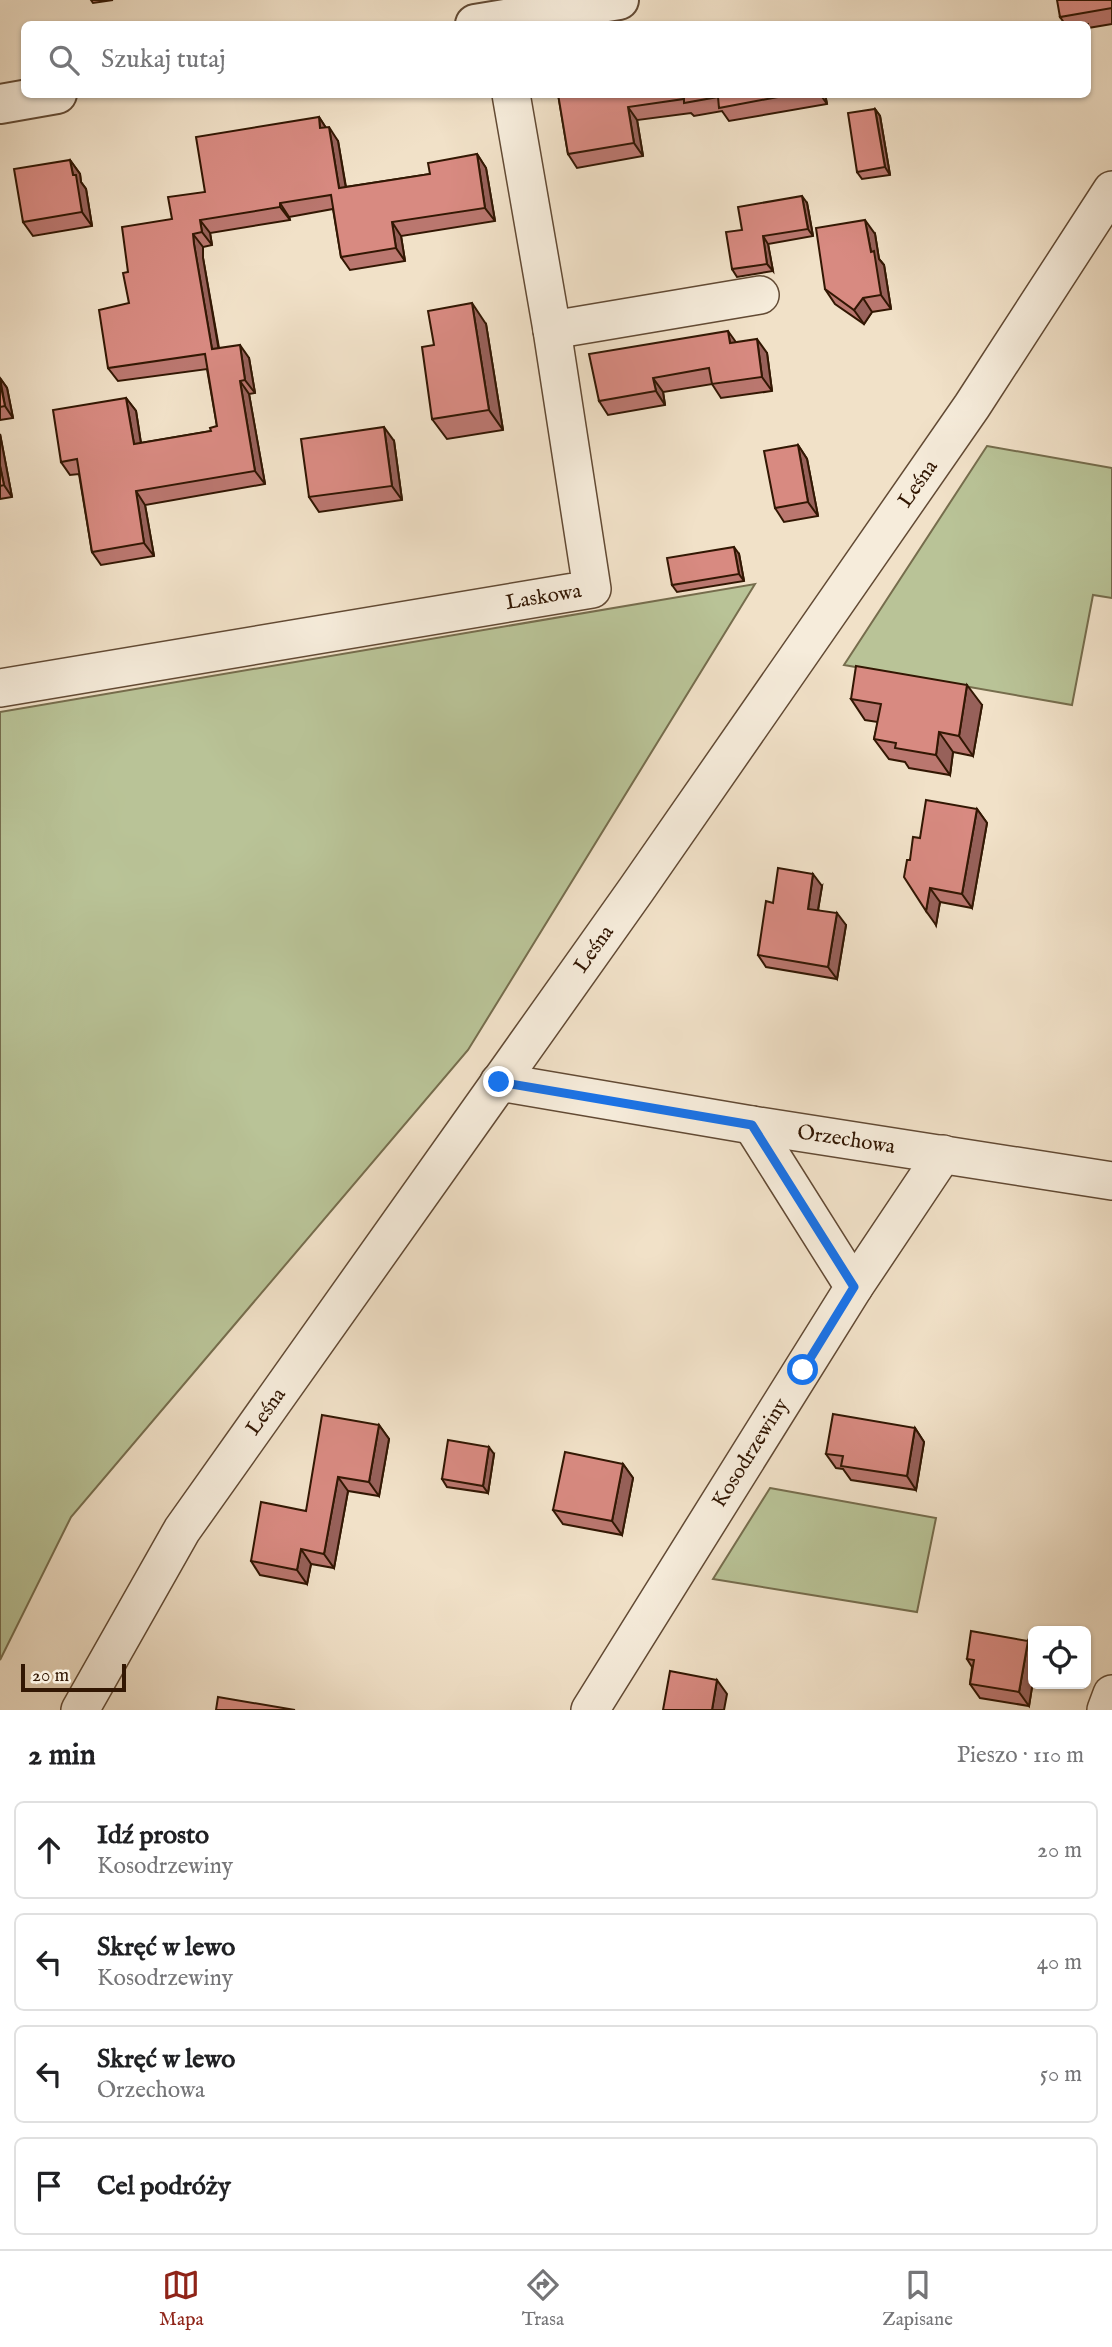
<!DOCTYPE html>
<html lang="pl">
<meta charset="utf-8">
<style>
body{margin:0;font-family:"IM FELL English",serif;background:#f6f6f6;color:#202124}
.controls{position:absolute;right:21px;bottom:21px;display:grid;overflow:hidden;border-radius:10px;box-shadow:0 2px 5px #0004}
.controls button{width:63px;height:63px;display:grid;place-items:center;padding:0;border:0;border-bottom:2px solid #e0e0e0;background:#fff;color:#202124;font:35px sans-serif}
.scale{position:absolute;left:21px;bottom:18px;width:105px;box-sizing:border-box;padding-left:7px;border:4px solid #321703;border-top:0;font-size:19px;line-height:24px;white-space:nowrap;color:#321703;-webkit-text-stroke:5px #f6ecdb;paint-order:stroke}
.stop{position:absolute;width:21px;height:21px;margin:-16px;border:5px solid #1a73e8;border-radius:50%;background:#fff}
.stop.end{background:#1a73e8;border-color:#fff;box-shadow:0 2px 7px #0008}
.list{margin:0;padding:0;list-style:none}
h2{display:flex;justify-content:space-between;align-items:center;height:91px;margin:0;padding:0 28px;font-size:30px}
h2 small{font-size:23px;font-weight:400;color:#757577}
.list li{display:grid;grid-template-columns:46px 1fr auto;gap:21px;align-items:center;box-sizing:border-box;height:98px;margin:0 14px 14px;padding:0 14px;border:2px solid #e0e0e0;border-radius:10px}
.list b{display:block;font-size:26px;white-space:nowrap}
.list p{margin:0;font-size:23px;white-space:nowrap;color:#757577}
.list em{font-size:23px;font-style:normal;color:#757577}
.icon{flex:none;width:38px;height:38px;fill:none;stroke:currentColor;stroke-width:2;stroke-linecap:round;stroke-linejoin:round}
.map{position:relative;flex:none;width:1112px;height:1710px;overflow:hidden}
.search{position:absolute;background:#fff;box-shadow:0 2px 5px #0004;left:21px;right:21px;top:21px;height:77px;display:flex;align-items:center;gap:18px;box-sizing:border-box;padding:0 24px;border-radius:10px;color:#757577;font-size:26px}
.sheet{height:539px;background:#fff}
nav{display:flex;justify-content:space-around;align-items:center;box-sizing:border-box;height:98px;border-top:2px solid #e0e0e0;background:#fff;font-size:19px;color:#757577}
nav a{display:grid;justify-items:center;gap:4px}
nav .on{color:#8f2418}
.map>svg:first-child{display:block}
.green{fill:#b9c397;stroke:#766d4d;stroke-width:2}
.lines{fill:none;stroke-linecap:round;stroke-linejoin:round}
.minor-casing{stroke:#624a34;stroke-width:40}
.tertiary-casing{stroke:#624a34;stroke-width:42}
.minor{stroke:#f6ecdb;stroke-width:37}
.tertiary{stroke:#f6ecdb;stroke-width:38}
.wall{fill:#ba776f;stroke:#321703;stroke-width:2}
.shaded-wall{fill:#97615a;stroke:#321703;stroke-width:2}
.building{fill:#d88a81;stroke:#321703;stroke-width:2}
.route{stroke:#1a73e8;stroke-width:9}
.labels{text-anchor:middle;dominant-baseline:central;stroke-width:5;stroke-linejoin:round;paint-order:stroke}
.street-label{font-size:21px;fill:#321703;stroke:#f6ecdb}
</style>
<div class="map">
<svg width="1112" height="1710" viewBox="0 0 1112 1710">
<rect width="100%" height="100%" fill="#f1e1c8"/>
<filter id="stains"><feTurbulence type="fractalNoise" baseFrequency=".00286" numOctaves="4"/><feColorMatrix values="0 0 0 0 .2 0 0 0 0 .09 0 0 0 0 .02 0 0 0 .5 -.17"/></filter>
<radialGradient id="worn" r=".72"><stop offset=".6" stop-color="#630" stop-opacity="0"/><stop offset="1" stop-color="#630" stop-opacity=".3"/></radialGradient>
<g class="green">
<polygon points="987,446 1112,468 1112,598 1093,595 1072,705 844,665"/>
<polygon points="755,584 468,1050 71,1517 0,1660 0,712"/>
<polygon points="770,1488 936,1518 917,1612 713,1579"/>
</g>
<g class="lines">
<defs>
<g id="minor">
<polyline points="552,330 760,295"/>
<path id="s1" d="M0,688L592,589L552,330L511,94"/>
<path id="s2" d="M499,1082L752,1125L1112,1181"/>
<polyline points="854,1287 943,1154"/>
<path id="s3" d="M80,1710L182,1530L636,890L972,406L1112,190"/>
<path id="s4" d="M590,1710L854,1287L752,1125"/>
<polyline points="1106,1710 1112,1694"/>
</g>
<g id="tertiary">
<polyline points="475,24 619,0"/>
<polyline points="0,104 57,94"/>
</g>
</defs>
<use href="#minor" class="minor-casing"/>
<use href="#tertiary" class="tertiary-casing"/>
<use href="#minor" class="minor"/>
<use href="#tertiary" class="tertiary"/>
</g>
<g class="wall">
<polygon points="91,0 113,0 93,3"/>
<polygon points="1112,0 1112,24 1088,28 1088,24 1065,24 1060,17"/>
<polygon points="558,94 825,94 827,104 729,121 722,111 694,116 691,113 637,120 643,156 577,168 568,154"/>
<polygon points="875,109 880,116 890,175 862,179 857,172"/>
<polygon points="319,117 326,128 338,141 346,187 430,174 477,154 486,168 495,221 401,236 405,261 350,270 341,257 333,209 289,217 290,220 210,233 212,245 203,247 203,258 219,348 249,358 255,393 249,394 265,484 145,505 154,556 101,565 92,552 79,474 70,475 61,462 126,398 136,411 141,443 211,431 217,426 207,369 118,381 108,368 129,303 128,272 172,219 205,192"/>
<polygon points="70,160 80,174 81,182 86,189 92,226 33,236 23,222"/>
<polygon points="807,203 813,236 768,244 773,271 737,277 732,269 742,230"/>
<polygon points="875,234 879,259 884,265 891,309 872,312 864,324 835,304 825,289"/>
<polygon points="486,324 503,430 447,439 432,419 434,345"/>
<polygon points="736,342 767,353 772,391 721,398 712,384 663,392 665,405 608,415 599,401"/>
<polygon points="0,378 7,388 13,418 0,420"/>
<polygon points="0,434 12,497 0,499"/>
<polygon points="394,441 402,500 319,512 309,497"/>
<polygon points="798,445 807,459 818,516 784,522 775,508"/>
<polygon points="739,554 744,581 677,592 672,585"/>
<polygon points="851,699 982,705 973,756 953,752 950,775 909,768 905,762 889,759 874,739 878,722 865,720"/>
<polygon points="977,809 987,823 972,908 940,902 936,925 910,860 920,838"/>
<polygon points="822,886 818,910 846,925 837,979 766,967 758,955"/>
<polygon points="379,1425 389,1439 379,1496 348,1491 334,1568 311,1564 307,1584 260,1575 251,1561 306,1511"/>
<polygon points="915,1428 924,1442 916,1490 851,1480 843,1469 836,1468 826,1454"/>
<polygon points="494,1454 488,1493 447,1487 442,1479"/>
<polygon points="623,1464 633,1478 622,1535 563,1524 553,1510"/>
<polygon points="1028,1641 1033,1649 1033,1681 1029,1706 980,1698 970,1684 972,1667 967,1659"/>
</g>
<g class="shaded-wall">
<polygon points="820,94 825,94 827,104"/>
<polygon points="628,107 637,120 643,156 634,143"/>
<polygon points="875,109 880,116 890,175 885,167"/>
<polygon points="319,117 328,131 320,128"/>
<polygon points="329,127 338,141 348,201 339,188"/>
<polygon points="477,154 486,168 495,221 485,208"/>
<polygon points="70,160 80,174 81,182 86,189 92,226 82,212 73,175"/>
<polygon points="802,196 807,203 813,236 808,229"/>
<polygon points="280,203 289,217 290,220 280,207"/>
<polygon points="200,220 210,233 212,245 202,232"/>
<polygon points="865,220 875,234 879,259 884,265 891,309 881,295 871,252"/>
<polygon points="392,222 401,236 405,261 396,248"/>
<polygon points="193,234 203,247 203,258 221,363 212,349 194,244"/>
<polygon points="763,236 768,244 773,271 767,264"/>
<polygon points="863,298 872,312 864,324 854,310"/>
<polygon points="472,303 486,324 503,430 489,410"/>
<polygon points="728,331 738,345 730,343"/>
<polygon points="757,339 767,353 772,391 762,377"/>
<polygon points="240,345 249,358 255,393 245,380"/>
<polygon points="0,378 7,388 13,418 5,406"/>
<polygon points="653,378 663,392 665,405 656,391"/>
<polygon points="240,381 249,394 265,484 255,471"/>
<polygon points="126,398 136,411 143,457 134,444"/>
<polygon points="384,427 394,441 402,500 392,486"/>
<polygon points="0,434 12,497 4,485 0,466"/>
<polygon points="798,445 807,459 818,516 808,502"/>
<polygon points="136,491 145,505 154,556 144,543"/>
<polygon points="734,547 739,554 744,581 739,574"/>
<polygon points="967,685 982,705 973,756 959,736"/>
<polygon points="939,732 953,752 950,775 936,755"/>
<polygon points="977,809 987,823 972,908 962,894"/>
<polygon points="813,874 822,886 816,921 808,909"/>
<polygon points="930,888 940,902 936,925 926,911"/>
<polygon points="837,913 846,925 837,979 828,967"/>
<polygon points="379,1425 389,1439 379,1496 369,1482"/>
<polygon points="915,1428 924,1442 916,1490 907,1476"/>
<polygon points="489,1447 494,1454 488,1493 483,1486"/>
<polygon points="623,1464 633,1478 622,1535 612,1521"/>
<polygon points="338,1477 348,1491 334,1568 324,1554"/>
<polygon points="301,1549 311,1564 307,1584 297,1570"/>
<polygon points="1028,1641 1033,1649 1033,1681 1029,1706 1019,1692"/>
<polygon points="717,1680 727,1694 724,1710 712,1710"/>
</g>
<g class="building">
<polygon points="1057,0 1112,0 1112,8 1060,17"/>
<polygon points="558,94 794,94 719,108 718,97 684,103 684,99 628,107 634,143 568,154"/>
<polygon points="875,109 885,167 857,172 848,113"/>
<polygon points="319,117 320,128 329,127 339,188 430,174 428,163 477,154 485,208 392,222 396,248 341,257 331,195 280,203 280,207 200,220 202,232 193,234 194,244 212,349 240,345 245,380 240,381 255,471 136,491 144,543 92,552 77,459 61,462 53,410 126,398 134,444 211,431 210,428 217,426 205,354 108,368 99,310 129,303 123,273 128,272 122,227 172,219 168,197 205,192 196,137"/>
<polygon points="70,160 73,175 76,175 82,212 23,222 14,169"/>
<polygon points="802,196 808,229 763,236 767,264 732,269 726,232 742,230 738,207"/>
<polygon points="865,220 871,252 874,251 881,295 863,298 854,310 825,289 816,228"/>
<polygon points="472,303 489,410 432,419 422,347 434,345 428,311"/>
<polygon points="728,331 730,343 757,339 762,377 712,384 709,368 653,378 656,391 599,401 589,354"/>
<polygon points="0,382 5,406 0,407"/>
<polygon points="384,427 392,486 309,497 301,439"/>
<polygon points="798,445 808,502 775,508 764,451"/>
<polygon points="0,466 4,485 0,486"/>
<polygon points="734,547 739,574 672,585 667,558"/>
<polygon points="856,666 967,685 959,736 939,732 936,755 895,748 896,743 874,739 881,704 851,699"/>
<polygon points="926,800 977,809 962,894 930,888 926,911 904,877 907,860 910,860 913,837 920,838"/>
<polygon points="778,868 813,874 808,909 837,913 828,967 758,955 766,901 773,903"/>
<polygon points="833,1414 915,1428 907,1476 841,1466 843,1456 826,1454"/>
<polygon points="322,1415 379,1425 369,1482 338,1477 324,1554 301,1549 297,1570 251,1561 261,1502 306,1511"/>
<polygon points="448,1440 489,1447 483,1486 442,1479"/>
<polygon points="565,1452 623,1464 612,1521 553,1510"/>
<polygon points="971,1631 1028,1641 1019,1692 970,1684 974,1660 967,1659"/>
<polygon points="670,1671 717,1680 712,1710 663,1710"/>
<polygon points="218,1697 295,1710 216,1710"/>
</g>
<g class="lines">
<polyline class="route" points="499,1082 752,1125 854,1287 803,1370"/>
</g>
<g class="labels">
<g class="street-label">
<text stroke="none"><textPath href="#s3" startOffset="1486">Leśna</textPath></text>
<text stroke="none"><textPath href="#s1" startOffset="551">Laskowa</textPath></text>
<text stroke="none"><textPath href="#s3" startOffset="919">Leśna</textPath></text>
<text stroke="none"><textPath href="#s2" startOffset="352">Orzechowa</textPath></text>
<text stroke="none"><textPath href="#s3" startOffset="352">Leśna</textPath></text>
<text stroke="none"><textPath href="#s4" startOffset="303">Kosodrzewiny</textPath></text>
</g>
</g>
<rect width="100%" height="100%" filter="url(#stains)"/>
<rect width="100%" height="100%" fill="url(#worn)"/>
</svg>
<div class="controls">
<button><svg class="icon" aria-label="locate" viewBox="0 0 24 24"><circle cx="12" cy="12" r="6"/><path d="M12 2v4M12 18v4M2 12h4M18 12h4"/></svg></button>
</div>
<div class="scale">20 m</div>
<div class="stop" style="left:803px;top:1370px"></div>
<div class="stop end" style="left:499px;top:1082px"></div>
<div class="search"><svg class="icon" aria-label="search" viewBox="0 0 24 24"><circle cx="10" cy="10" r="6"/><path d="M15 15l6 6"/></svg>Szukaj tutaj</div>
</div>
<section class="sheet">
<h2>2 min<small>Pieszo · 110 m</small></h2>
<ul class="list">
<li><svg class="icon" aria-label="ahead" viewBox="0 0 24 24"><path d="M12 20V5M6 11l6-6 6 6"/></svg><div><b>Idź prosto</b><p>Kosodrzewiny</p></div><em>20 m</em></li>
<li><svg class="icon" aria-label="left" viewBox="0 0 24 24"><path d="M17 20v-9H6M10 6l-5 5 5 5"/></svg><div><b>Skręć w lewo</b><p>Kosodrzewiny</p></div><em>40 m</em></li>
<li><svg class="icon" aria-label="left" viewBox="0 0 24 24"><path d="M17 20v-9H6M10 6l-5 5 5 5"/></svg><div><b>Skręć w lewo</b><p>Orzechowa</p></div><em>50 m</em></li>
<li><svg class="icon" aria-label="arrive" viewBox="0 0 24 24"><path d="M6 21V4h12l-3 4 3 4H6"/></svg><div><b>Cel podróży</b></div></li>
</ul>
</section>
<nav>
<a class="on"><svg class="icon" aria-label="map" viewBox="0 0 24 24"><path d="M3 6l6-2 6 2 6-2v14l-6 2-6-2-6 2zM9 4v14M15 6v14"/></svg>Mapa</a>
<a><svg class="icon" aria-label="directions" viewBox="0 0 24 24"><path d="M12 3l9 9-9 9-9-9zM9 14v-3h6M13 9l2 2-2 2"/></svg>Trasa</a>
<a><svg class="icon" aria-label="saved" viewBox="0 0 24 24"><path d="M7 4h10v16l-5-4-5 4z"/></svg>Zapisane</a>
</nav>
